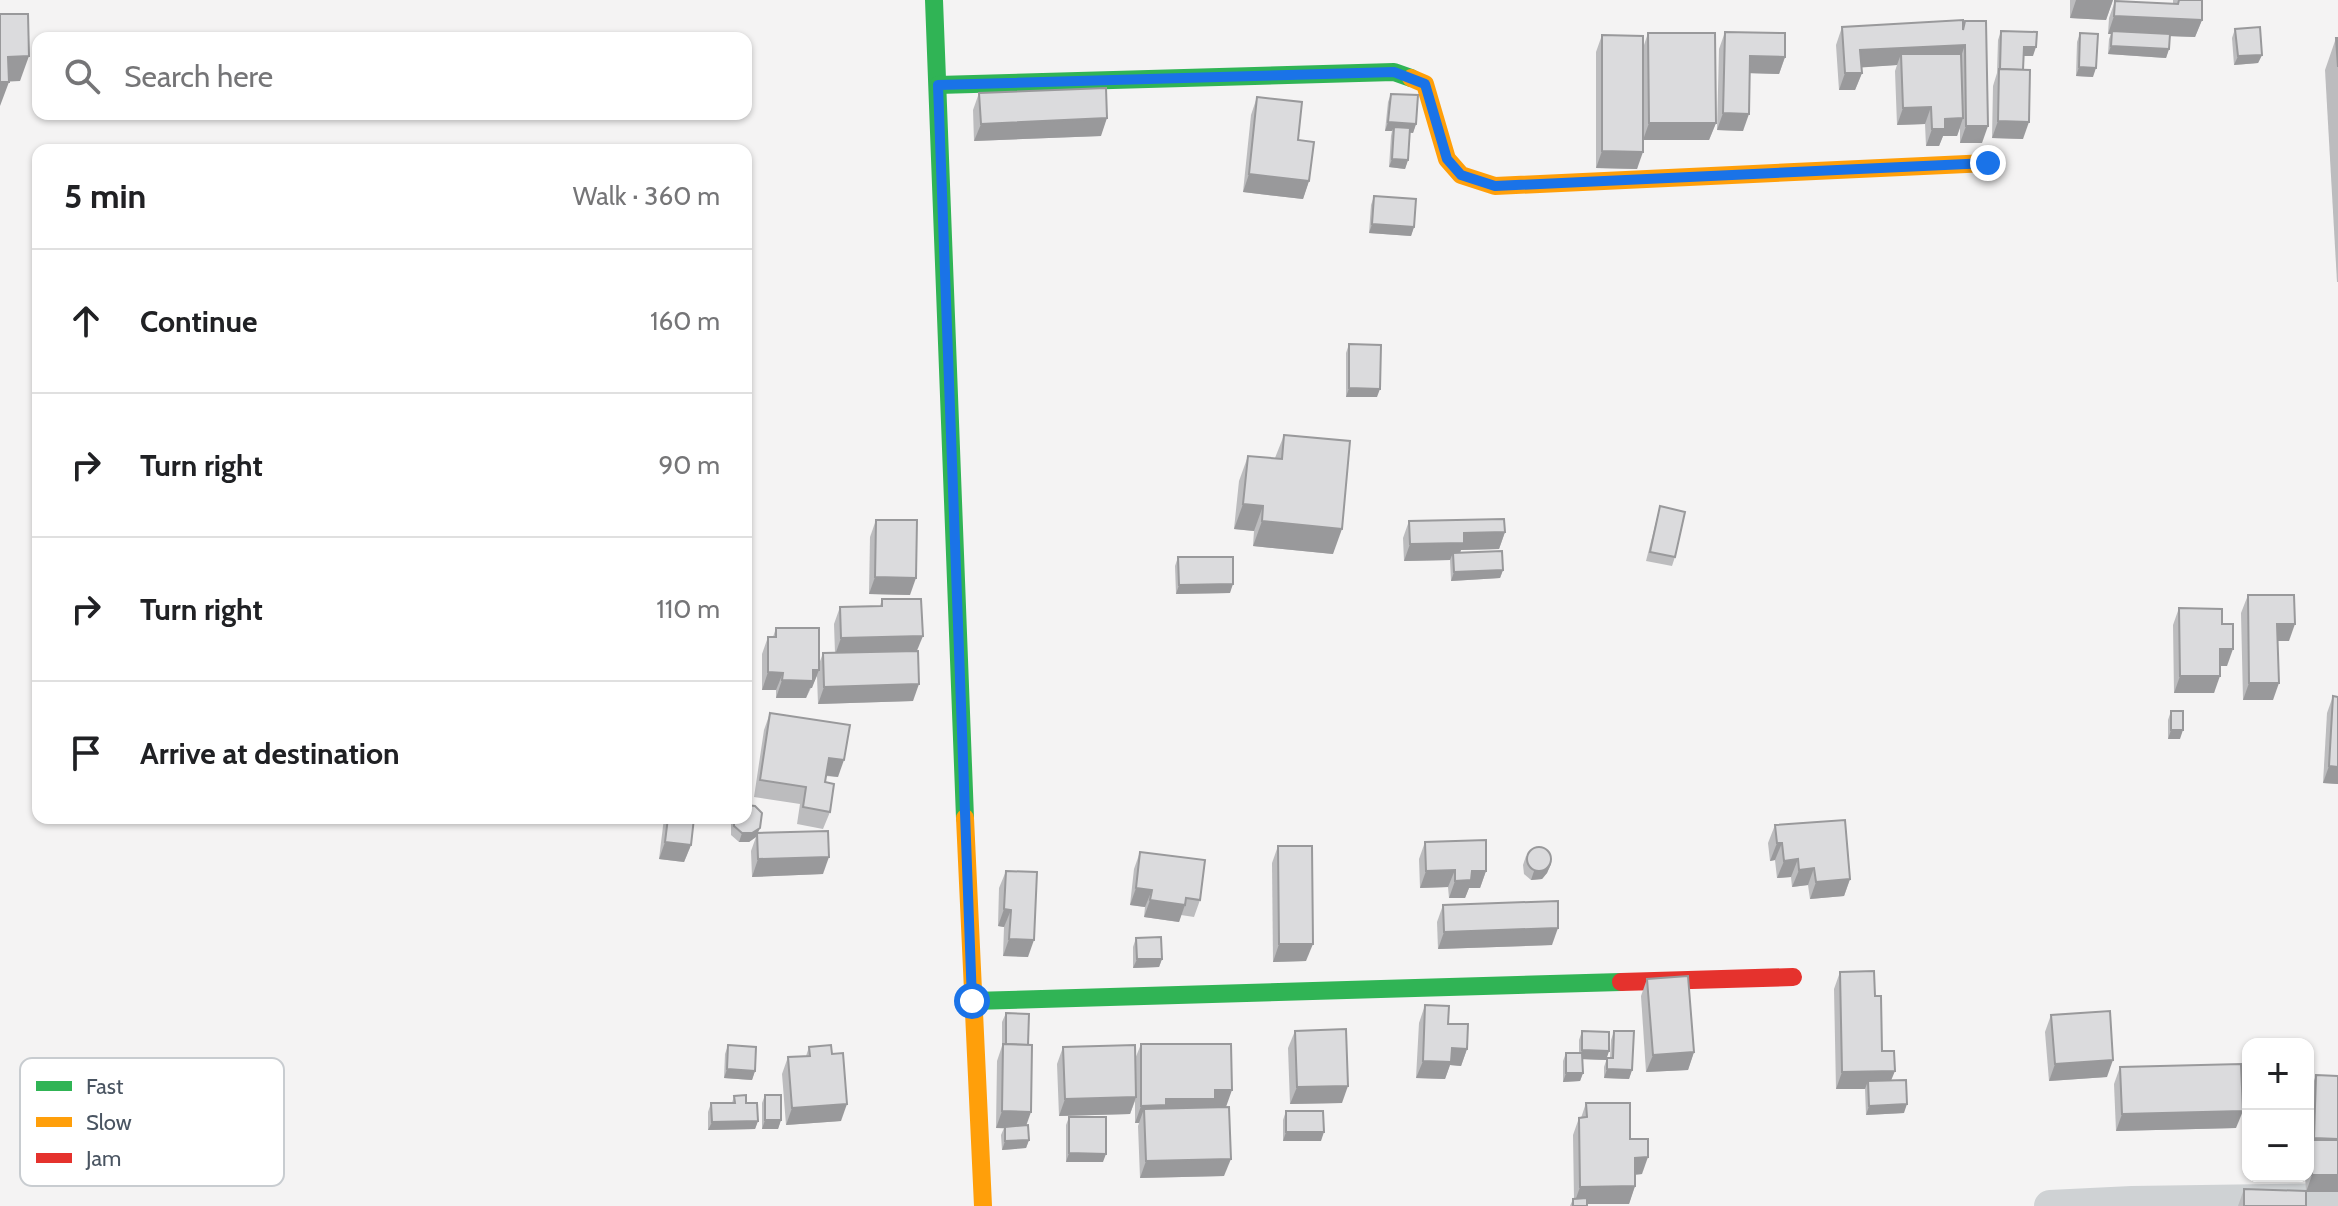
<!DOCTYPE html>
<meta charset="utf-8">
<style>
body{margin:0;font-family:Cabin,sans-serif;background:#f2f2f2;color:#202124}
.controls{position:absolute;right:24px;bottom:24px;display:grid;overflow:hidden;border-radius:16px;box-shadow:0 2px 6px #0004}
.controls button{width:72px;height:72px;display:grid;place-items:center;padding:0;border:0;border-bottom:2px solid #e0e0e0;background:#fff;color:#202124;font:40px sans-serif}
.stop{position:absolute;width:24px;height:24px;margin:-18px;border:6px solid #1a73e8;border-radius:50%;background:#fff}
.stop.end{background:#1a73e8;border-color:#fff;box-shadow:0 2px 8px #0008}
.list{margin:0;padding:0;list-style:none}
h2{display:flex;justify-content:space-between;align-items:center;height:104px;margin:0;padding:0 32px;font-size:34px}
h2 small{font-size:26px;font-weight:400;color:#757577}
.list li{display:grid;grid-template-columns:52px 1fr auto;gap:24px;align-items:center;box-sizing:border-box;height:144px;padding:0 32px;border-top:2px solid #e0e0e0}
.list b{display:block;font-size:30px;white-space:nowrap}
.list em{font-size:26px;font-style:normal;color:#757577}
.icon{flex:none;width:44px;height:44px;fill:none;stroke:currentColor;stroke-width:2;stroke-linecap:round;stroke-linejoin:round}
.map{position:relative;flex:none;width:2338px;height:1206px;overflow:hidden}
.search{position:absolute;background:#fff;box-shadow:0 2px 6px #0004;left:32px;top:32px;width:720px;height:88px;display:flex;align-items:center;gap:20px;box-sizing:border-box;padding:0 28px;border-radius:16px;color:#757577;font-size:30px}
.panel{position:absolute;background:#fff;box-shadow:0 2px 6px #0004;left:32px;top:144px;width:720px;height:680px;border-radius:16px}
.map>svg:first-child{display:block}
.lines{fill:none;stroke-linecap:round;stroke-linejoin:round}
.street{stroke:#cfd2d4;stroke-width:32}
.fast{stroke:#30b455;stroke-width:18}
.slow{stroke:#ff9f0a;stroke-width:18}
.jam{stroke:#e5322d;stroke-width:18}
.wall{fill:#bcbcbe}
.shaded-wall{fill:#99999b}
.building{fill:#dbdbdd;stroke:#99999b;stroke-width:2}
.route{stroke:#1a73e8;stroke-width:10}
.key{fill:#fff;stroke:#c8ccd0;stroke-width:2}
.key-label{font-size:22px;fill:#495461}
</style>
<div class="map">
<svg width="2338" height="1206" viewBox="0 0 2338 1206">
<rect width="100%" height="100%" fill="#f4f3f3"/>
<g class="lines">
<polyline class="street" points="2050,1206 2132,1202 2338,1199"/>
<g class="fast">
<polyline points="934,0 965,818"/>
<polyline points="938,85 1394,72 1411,78"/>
<polyline points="972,1001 1621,982"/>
</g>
<g class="slow">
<polyline points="1411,78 1425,84 1447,159 1461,175 1495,186 1988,163"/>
<polyline points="965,818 983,1206"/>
</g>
<polyline class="jam" points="1621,982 1793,977"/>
</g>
<g class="wall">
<polygon points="2070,0 2113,0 2106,20 2070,18"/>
<polygon points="2173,0 2202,0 2202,20 2195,37 2170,36 2169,49 2166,58 2108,54 2109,39 2111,34 2108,34 2109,18 2115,1 2173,4"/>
<polygon points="1965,21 1982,143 1960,143 1960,128 1957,136 1943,136 1939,146 1926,146 1925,124 1897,125 1895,71 1897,65 1861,67 1862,73 1855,90 1839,90 1836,45 1842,27 1963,25"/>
<polygon points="2235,29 2262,55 2258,63 2234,65 2232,38"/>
<polygon points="2001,31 2033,56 2024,56 2023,139 1992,138 1993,86 1997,73 1998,40"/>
<polygon points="1725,32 1785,57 1779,74 1750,73 1743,131 1717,130 1719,49"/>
<polygon points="1648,33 1716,123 1709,140 1643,140 1637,169 1596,168 1596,52 1602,35 1643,48"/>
<polygon points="2080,33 2093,77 2076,76 2077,42"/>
<polygon points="2336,38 2338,38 2338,282 2337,282 2325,70"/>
<polygon points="979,93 1101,136 974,141 973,110"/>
<polygon points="1391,94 1416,124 1413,133 1409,132 1408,160 1405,169 1389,167 1391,136 1392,131 1385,131 1388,102"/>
<polygon points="1257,97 1298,140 1309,181 1303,199 1243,192 1251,115"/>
<polygon points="1374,196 1414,227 1411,236 1369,233 1371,205"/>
<polygon points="1349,344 1377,397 1346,397 1346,353"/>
<polygon points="1284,435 1333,554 1253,546 1254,531 1234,529 1239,481 1248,456 1275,458"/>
<polygon points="1660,506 1675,557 1672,566 1646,561"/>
<polygon points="876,520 910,595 869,594 870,537"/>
<polygon points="1409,521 1505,532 1499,549 1461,550 1460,553 1503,570 1500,578 1451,581 1450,560 1404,561 1403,538"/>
<polygon points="1178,557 1230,593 1176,594 1175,566"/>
<polygon points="2248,595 2289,641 2278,641 2273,700 2243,700 2241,613"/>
<polygon points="882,599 917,651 913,701 818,704 817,676 806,698 776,698 776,690 762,690 762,654 768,637 773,637 776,628 819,664 823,653 835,653 834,624 840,607 880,606"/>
<polygon points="2179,608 2222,624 2227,666 2220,666 2214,693 2174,693 2173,625"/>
<polygon points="2333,696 2338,697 2338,784 2323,783 2327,713"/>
<polygon points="2171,711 2180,739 2168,739 2168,720"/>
<polygon points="770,713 838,777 826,776 825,782 830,812 823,829 797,824 800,804 754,797 764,730"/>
<polygon points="664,818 694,818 691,845 684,862 659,859"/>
<polygon points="732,818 746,818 758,833 823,874 752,877 751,851 756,837 749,842 739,842 731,835 731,821"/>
<polygon points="1775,825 1850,879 1844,896 1810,899 1808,885 1792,887 1791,877 1777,878 1775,860 1770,861 1768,843"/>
<polygon points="1425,842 1486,871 1480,888 1469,888 1465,898 1449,898 1448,887 1420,888 1419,859"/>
<polygon points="1278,846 1306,961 1273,962 1272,863"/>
<polygon points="1140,852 1200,900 1194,917 1181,915 1179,922 1144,917 1145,907 1130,905 1134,869"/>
<polygon points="1526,856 1551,864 1547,873 1542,879 1531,880 1524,874 1523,865"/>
<polygon points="1006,871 1028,957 1003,956 1004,927 998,926 999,888"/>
<polygon points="1443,905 1552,945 1438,949 1437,922"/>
<polygon points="1136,938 1162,959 1159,967 1133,968 1133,947"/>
<polygon points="1840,972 1875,996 1882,1051 1891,1080 1904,1113 1866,1115 1865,1089 1836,1089 1834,989"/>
<polygon points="1647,979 1694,1052 1688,1070 1646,1072 1641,996"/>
<polygon points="1425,1005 1448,1024 1467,1049 1461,1066 1450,1065 1445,1079 1416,1078 1419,1023"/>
<polygon points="1006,1013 1029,1140 1026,1148 1002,1150 1001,1135 1004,1128 996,1128 997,1061 1002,1046 1002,1022"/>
<polygon points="2051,1015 2107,1077 2049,1081 2045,1032"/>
<polygon points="1295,1031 1342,1103 1290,1104 1288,1048"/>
<polygon points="1582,1031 1609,1051 1606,1060 1582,1059 1583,1073 1580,1081 1563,1082 1563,1061 1566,1053 1579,1053 1579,1040"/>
<polygon points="1614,1031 1632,1070 1629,1079 1604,1078 1604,1067 1607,1058 1610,1058 1611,1040"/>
<polygon points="1141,1044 1226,1107 1224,1176 1140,1178 1138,1126 1139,1123 1135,1123 1135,1101 1130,1114 1059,1116 1057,1064 1063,1047 1135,1059"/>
<polygon points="728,1045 755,1071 752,1080 724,1078 725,1054"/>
<polygon points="809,1047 832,1054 841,1121 786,1125 782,1074 788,1057 806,1056"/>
<polygon points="2120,1067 2236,1128 2116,1131 2114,1084"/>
<polygon points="2316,1075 2338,1192 2306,1192 2306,1206 2238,1206 2244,1189 2306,1191 2305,1176 2308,1176 2310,1092"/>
<polygon points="765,1095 781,1120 778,1129 762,1129 762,1103"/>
<polygon points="734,1096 758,1121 755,1129 708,1130 708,1112 711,1103 732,1103"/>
<polygon points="1586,1103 1630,1139 1642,1174 1635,1175 1635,1186 1629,1204 1587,1204 1587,1206 1570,1206 1573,1199 1574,1199 1573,1135 1579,1118 1581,1118"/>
<polygon points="1286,1111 1321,1141 1283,1141 1283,1120"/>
<polygon points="1069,1117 1103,1162 1066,1162 1066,1125"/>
</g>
<g class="shaded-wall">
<polygon points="2076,0 2113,0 2106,20 2070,18"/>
<polygon points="2114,16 2202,20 2195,37 2112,34 2112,31 2111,34 2108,34"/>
<polygon points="1965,45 1959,62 1901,54 1897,65 1854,68 1860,50"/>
<polygon points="2111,46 2169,49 2166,58 2108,54"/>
<polygon points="2024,47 2036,47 2033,56 2021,56"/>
<polygon points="2262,55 2258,63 2234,65 2238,56"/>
<polygon points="29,56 20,81 0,82 8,57"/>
<polygon points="1750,56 1785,57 1779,74 1744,73"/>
<polygon points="2079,67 2096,68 2093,77 2076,76"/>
<polygon points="1845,73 1862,73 1855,90 1839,90"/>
<polygon points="0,82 9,82 0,106"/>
<polygon points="1931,107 1925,124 1897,125 1903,108"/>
<polygon points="1723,113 1749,114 1743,131 1717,130"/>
<polygon points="1107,118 1101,136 974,141 981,124"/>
<polygon points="1963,118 1957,136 1943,136 1939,146 1926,146 1932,129 1945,119"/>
<polygon points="1998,121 2029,122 2023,139 1992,138"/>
<polygon points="1388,122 1416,124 1413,133 1394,131 1394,127 1392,131 1385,131"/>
<polygon points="1649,123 1716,123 1709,140 1643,140"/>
<polygon points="1966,126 1988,126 1982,143 1960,143"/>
<polygon points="1602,151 1643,152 1637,169 1596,168"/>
<polygon points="1392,159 1408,160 1405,169 1389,167"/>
<polygon points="1249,174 1309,181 1303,199 1243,192"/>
<polygon points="1372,224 1414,227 1411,236 1369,233"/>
<polygon points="1349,388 1380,389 1377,397 1346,397"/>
<polygon points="1243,504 1263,506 1254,531 1234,529"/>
<polygon points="1262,521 1342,529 1333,554 1253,546"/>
<polygon points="1505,532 1499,549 1461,550 1457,560 1453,553 1450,560 1404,561 1410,544 1464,533"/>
<polygon points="1503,570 1500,578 1451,581 1454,572"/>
<polygon points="875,577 916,578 910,595 869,594"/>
<polygon points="1233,584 1230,593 1176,594 1179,585"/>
<polygon points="2277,624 2295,624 2289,641 2271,641"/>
<polygon points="923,636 916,653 835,655 841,638"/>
<polygon points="2220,649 2233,649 2227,666 2214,666"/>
<polygon points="813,670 819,670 812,688 810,688 806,698 776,698 782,680"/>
<polygon points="768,672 783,673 776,690 762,690"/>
<polygon points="2180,676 2220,676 2214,693 2174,693"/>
<polygon points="2249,683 2279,683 2273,700 2243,700"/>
<polygon points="919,684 913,701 818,704 824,687"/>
<polygon points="2171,730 2183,730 2180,739 2168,739"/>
<polygon points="829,758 844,760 838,777 823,775"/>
<polygon points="2329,766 2338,767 2338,784 2323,783"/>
<polygon points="760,828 756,837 749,842 739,842 742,833"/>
<polygon points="665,842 691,845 684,862 659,859"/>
<polygon points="1777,843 1782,843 1775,860 1770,861"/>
<polygon points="829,857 823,874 752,877 758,859"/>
<polygon points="1798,859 1791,877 1777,878 1784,861"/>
<polygon points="1551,864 1547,873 1542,879 1531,880 1534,871"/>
<polygon points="1814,868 1808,885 1792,887 1799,870"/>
<polygon points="1455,870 1448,887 1420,888 1426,871"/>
<polygon points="1472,871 1486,871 1480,888 1469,888 1465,898 1449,898 1455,881"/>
<polygon points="1850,879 1844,896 1810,899 1816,882"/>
<polygon points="1136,888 1152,890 1145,907 1130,905"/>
<polygon points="1150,900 1185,905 1179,922 1144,917"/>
<polygon points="1004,909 1011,910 1004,927 998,926"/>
<polygon points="1558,928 1552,945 1438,949 1444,932"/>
<polygon points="1009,939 1034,940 1028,957 1003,956"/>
<polygon points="1279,944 1313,944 1306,961 1273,962"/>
<polygon points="1137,959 1162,959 1159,967 1133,968"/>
<polygon points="1452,1048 1467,1049 1461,1066 1450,1065 1445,1079 1416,1078 1423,1061"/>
<polygon points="1582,1050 1609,1051 1606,1060 1579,1059"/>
<polygon points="1694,1052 1688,1070 1646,1072 1653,1055"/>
<polygon points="2113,1060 2107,1077 2049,1081 2055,1064"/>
<polygon points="727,1069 755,1071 752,1080 724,1078"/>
<polygon points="1607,1069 1632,1070 1629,1079 1604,1078"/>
<polygon points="1895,1071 1888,1088 1868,1081 1865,1089 1836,1089 1842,1072"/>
<polygon points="1566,1073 1583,1073 1580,1081 1563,1082"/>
<polygon points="1348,1086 1342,1103 1290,1104 1297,1087"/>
<polygon points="1215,1090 1232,1090 1226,1107 1144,1109 1139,1123 1135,1123 1141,1106 1166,1099"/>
<polygon points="1136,1097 1130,1114 1059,1116 1065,1099"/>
<polygon points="847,1104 841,1121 786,1125 792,1108"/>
<polygon points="1907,1104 1904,1113 1866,1115 1869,1106"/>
<polygon points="1002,1111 1031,1112 1025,1129 996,1128"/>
<polygon points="2243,1111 2236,1128 2116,1131 2122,1114"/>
<polygon points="765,1120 781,1120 778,1129 762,1129"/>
<polygon points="758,1121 755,1129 708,1130 712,1122"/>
<polygon points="1286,1132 1324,1132 1321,1141 1283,1141"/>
<polygon points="1029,1140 1026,1148 1002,1150 1005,1141"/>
<polygon points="1069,1153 1106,1154 1103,1162 1066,1162"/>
<polygon points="1648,1157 1642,1174 1629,1175 1635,1158"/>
<polygon points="1231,1159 1224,1176 1140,1178 1146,1161"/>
<polygon points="2312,1175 2338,1175 2338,1192 2306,1192"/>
<polygon points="1635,1186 1629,1204 1574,1204 1580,1187"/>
</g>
<g class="building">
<polygon points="2179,0 2202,0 2202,20 2114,16 2115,1 2178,4"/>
<polygon points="0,14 28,14 29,56 8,57 9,82 0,82"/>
<polygon points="1963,20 1963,30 1965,21 1986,21 1988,126 1966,126 1965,45 1860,50 1862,73 1845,73 1842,27"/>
<polygon points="2260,27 2262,55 2238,56 2235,29"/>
<polygon points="2001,31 2037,32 2036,47 2024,47 2023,70 2000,69"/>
<polygon points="2112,31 2170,34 2169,49 2111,46"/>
<polygon points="1725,32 1785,33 1785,57 1750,56 1749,114 1723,113"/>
<polygon points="1648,33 1715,33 1716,123 1649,123"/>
<polygon points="2080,33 2098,34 2096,68 2079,67"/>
<polygon points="718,35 719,38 703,38"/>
<polygon points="1602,35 1643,36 1643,152 1602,151"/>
<polygon points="2336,38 2338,38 2338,67"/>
<polygon points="1901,54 1961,54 1963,118 1945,119 1945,129 1932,129 1931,107 1903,108"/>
<polygon points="1999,69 2030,70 2029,122 1998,121"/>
<polygon points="1106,88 1107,118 981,124 979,93"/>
<polygon points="1391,94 1418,95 1416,124 1388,122"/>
<polygon points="1257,97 1302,102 1298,140 1314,142 1309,181 1249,174"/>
<polygon points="1394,127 1410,128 1408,160 1392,159"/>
<polygon points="1374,196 1416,199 1414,227 1372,224"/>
<polygon points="1349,344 1381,345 1380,389 1349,388"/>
<polygon points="1284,435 1350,441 1342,529 1262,521 1263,506 1243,504 1248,456 1282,459"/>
<polygon points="1660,506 1685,512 1675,557 1650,552"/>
<polygon points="1504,519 1505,532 1464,533 1464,543 1410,544 1409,521"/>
<polygon points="876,520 917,520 916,578 875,577"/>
<polygon points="1502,551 1503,570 1454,572 1453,553"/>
<polygon points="1178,557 1233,557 1233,584 1179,585"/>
<polygon points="2248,595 2294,595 2295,624 2277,624 2279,683 2249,683"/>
<polygon points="882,599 921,599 923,636 841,638 840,607 882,606"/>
<polygon points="2179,608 2222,609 2222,624 2233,624 2233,649 2220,649 2220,676 2180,676"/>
<polygon points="776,628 819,628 819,670 813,670 813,681 782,680 783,673 768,672 768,637 776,637"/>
<polygon points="918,651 919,684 824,687 823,653"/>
<polygon points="2333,696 2338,697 2338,767 2329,766"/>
<rect x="2171" y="711" width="12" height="19"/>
<polygon points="770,713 850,725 844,760 829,758 825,782 834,784 830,812 803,807 806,787 760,780"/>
<polygon points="746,805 755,806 762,813 760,828 752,833 742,833 734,826 734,818 746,818"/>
<polygon points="668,818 694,818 691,845 665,842"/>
<polygon points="1845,820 1850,879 1816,882 1814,868 1799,870 1798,859 1784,861 1782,843 1777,843 1775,825"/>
<polygon points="828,831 829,857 758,859 757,833"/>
<polygon points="1486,840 1486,871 1472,871 1471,880 1455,881 1455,870 1426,871 1425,842"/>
<polygon points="1278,846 1312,846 1313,944 1279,944"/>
<circle cx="1539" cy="859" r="12"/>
<polygon points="1140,852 1205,860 1200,900 1186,898 1185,905 1150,900 1152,890 1136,888"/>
<polygon points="1006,871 1037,872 1034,940 1009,939 1011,910 1004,909"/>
<polygon points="1558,901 1558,928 1444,932 1443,905"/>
<polygon points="1161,937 1162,959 1137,959 1136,938"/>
<polygon points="1874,971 1875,996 1881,996 1882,1051 1894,1051 1895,1071 1842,1072 1840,972"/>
<polygon points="1688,976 1694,1052 1653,1055 1647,979"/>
<polygon points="1425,1005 1449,1006 1448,1024 1468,1024 1467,1049 1452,1048 1451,1062 1423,1061"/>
<polygon points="2110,1011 2113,1060 2055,1064 2051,1015"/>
<polygon points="1006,1013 1029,1014 1028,1045 1006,1044"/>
<polygon points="1346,1029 1348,1086 1297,1087 1295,1031"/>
<polygon points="1582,1031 1609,1032 1609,1051 1582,1050"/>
<polygon points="1614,1031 1634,1031 1632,1070 1607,1069 1607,1058 1613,1058"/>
<polygon points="1003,1044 1032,1045 1031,1112 1002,1111"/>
<polygon points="1141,1044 1231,1044 1232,1090 1215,1090 1215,1099 1166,1099 1166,1105 1141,1106"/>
<polygon points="728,1045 756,1047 755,1071 727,1069"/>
<polygon points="831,1045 832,1054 843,1053 847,1104 792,1108 788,1057 810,1056 809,1047"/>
<polygon points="1135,1045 1136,1097 1065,1099 1063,1047"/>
<polygon points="1566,1053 1582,1053 1583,1073 1566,1073"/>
<polygon points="2241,1064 2243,1111 2122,1114 2120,1067"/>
<polygon points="2316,1075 2338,1076 2338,1139 2314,1138"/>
<polygon points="1906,1080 1907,1104 1869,1106 1868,1081"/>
<polygon points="746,1095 746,1103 757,1103 758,1121 712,1122 711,1103 735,1103 734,1096"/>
<rect x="765" y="1095" width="16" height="25"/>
<polygon points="1586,1103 1630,1103 1630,1139 1648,1139 1648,1157 1635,1158 1635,1186 1580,1187 1579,1118 1587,1117"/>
<polygon points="1229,1107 1231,1159 1146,1161 1144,1109"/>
<polygon points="1286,1111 1323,1111 1324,1132 1286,1132"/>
<polygon points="1069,1117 1106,1117 1106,1154 1069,1153"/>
<polygon points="1028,1125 1029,1140 1005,1141 1005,1127"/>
<polygon points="2311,1140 2338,1140 2338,1175 2312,1175"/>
<polygon points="2244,1189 2306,1191 2306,1206 2244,1206"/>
<polygon points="1587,1198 1587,1206 1573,1206 1573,1199"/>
</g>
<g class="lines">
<polyline class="route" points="972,1001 938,85 1394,72 1425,84 1447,159 1461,175 1495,186 1988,163"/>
</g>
<rect x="20" y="1058" width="264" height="128" rx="12" class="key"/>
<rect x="36" y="1081" width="36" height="10" fill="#30b455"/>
<rect x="36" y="1117" width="36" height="10" fill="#ff9f0a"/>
<rect x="36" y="1153" width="36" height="10" fill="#e5322d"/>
<g class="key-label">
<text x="86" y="1094">Fast</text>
<text x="86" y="1130">Slow</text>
<text x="86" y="1166">Jam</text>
</g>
</svg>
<div class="controls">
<button>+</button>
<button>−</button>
</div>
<div class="stop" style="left:972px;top:1001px"></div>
<div class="stop end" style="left:1988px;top:163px"></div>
<div class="search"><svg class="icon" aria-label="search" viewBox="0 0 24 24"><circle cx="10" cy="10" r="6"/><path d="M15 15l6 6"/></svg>Search here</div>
<section class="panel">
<h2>5 min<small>Walk · 360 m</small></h2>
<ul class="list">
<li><svg class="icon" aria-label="ahead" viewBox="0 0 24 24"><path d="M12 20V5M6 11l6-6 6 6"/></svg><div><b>Continue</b></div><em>160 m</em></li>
<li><svg class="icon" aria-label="right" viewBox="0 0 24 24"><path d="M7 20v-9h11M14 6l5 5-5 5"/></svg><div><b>Turn right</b></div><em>90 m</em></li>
<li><svg class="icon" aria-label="right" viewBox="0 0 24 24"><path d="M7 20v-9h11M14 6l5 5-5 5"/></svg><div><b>Turn right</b></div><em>110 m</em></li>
<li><svg class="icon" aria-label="arrive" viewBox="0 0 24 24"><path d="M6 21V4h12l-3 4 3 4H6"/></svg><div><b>Arrive at destination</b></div></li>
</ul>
</section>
</div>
